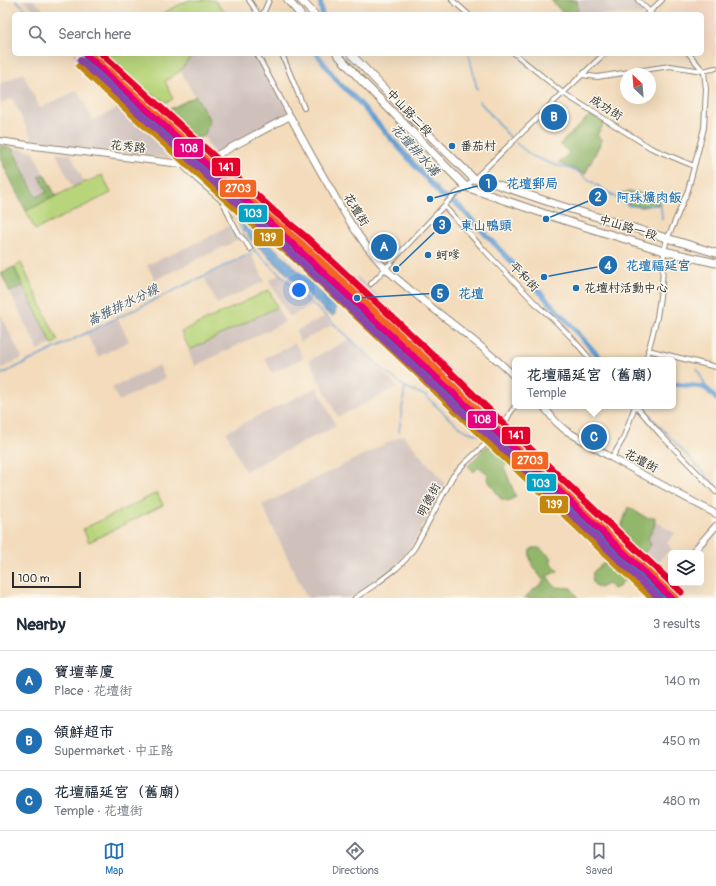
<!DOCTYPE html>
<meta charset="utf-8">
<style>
body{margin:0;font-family:Pangolin,"LXGW WenKai TC",sans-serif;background:#f2f2f3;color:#1f2937}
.controls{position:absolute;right:12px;bottom:12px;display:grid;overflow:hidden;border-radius:6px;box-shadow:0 4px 16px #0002}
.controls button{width:36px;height:36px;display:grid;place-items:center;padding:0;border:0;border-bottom:1px solid #e0e1e3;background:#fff;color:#1f2937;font:20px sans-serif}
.compass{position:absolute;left:620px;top:68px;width:36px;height:36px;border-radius:50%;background:#fff;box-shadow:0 4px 16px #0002;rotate:334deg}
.scale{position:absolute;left:12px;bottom:10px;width:69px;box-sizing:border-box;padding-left:4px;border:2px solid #2b2b2b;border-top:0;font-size:11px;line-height:14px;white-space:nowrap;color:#2b2b2b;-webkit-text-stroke:3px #fbf7ec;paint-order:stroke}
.you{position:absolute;left:299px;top:290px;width:14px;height:14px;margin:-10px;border:3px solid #fff;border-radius:50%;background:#1a73e8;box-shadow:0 0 0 6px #1a73e833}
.badge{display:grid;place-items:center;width:26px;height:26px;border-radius:50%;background:#1f6fb2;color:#fff;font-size:13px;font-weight:700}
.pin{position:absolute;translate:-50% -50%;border:2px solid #fff;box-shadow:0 1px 4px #0006}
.popup{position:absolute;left:512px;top:357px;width:164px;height:52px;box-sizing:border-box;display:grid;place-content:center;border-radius:6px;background:#fff;filter:drop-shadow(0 1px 3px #0005);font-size:13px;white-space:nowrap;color:#747a83}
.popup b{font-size:15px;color:#1f2937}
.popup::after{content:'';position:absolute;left:50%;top:100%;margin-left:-8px;border:8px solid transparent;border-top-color:#fff}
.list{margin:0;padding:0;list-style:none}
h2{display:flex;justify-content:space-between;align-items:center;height:52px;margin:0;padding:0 16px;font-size:17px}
h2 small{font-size:13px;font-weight:400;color:#747a83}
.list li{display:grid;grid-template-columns:26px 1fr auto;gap:12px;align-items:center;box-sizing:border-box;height:60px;padding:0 16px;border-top:1px solid #e0e1e3}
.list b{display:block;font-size:15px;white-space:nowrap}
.list p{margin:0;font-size:13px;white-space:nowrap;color:#747a83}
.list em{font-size:13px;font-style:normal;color:#747a83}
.icon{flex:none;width:22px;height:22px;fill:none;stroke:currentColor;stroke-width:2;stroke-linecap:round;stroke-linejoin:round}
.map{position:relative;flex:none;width:716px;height:598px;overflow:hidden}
.search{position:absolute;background:#fff;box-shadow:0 4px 16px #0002;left:12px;right:12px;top:12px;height:44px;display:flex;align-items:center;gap:10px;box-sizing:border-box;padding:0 14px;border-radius:6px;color:#747a83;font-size:15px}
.sheet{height:232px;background:#fff}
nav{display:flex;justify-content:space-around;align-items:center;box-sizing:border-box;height:56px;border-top:1px solid #e0e1e3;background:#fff;font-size:11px;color:#747a83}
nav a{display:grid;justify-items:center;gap:2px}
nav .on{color:#1f6fb2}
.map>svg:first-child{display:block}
.built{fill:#f3d4bf}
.industrial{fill:#cfc0bb}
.green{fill:#b9d57b;stroke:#728053}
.forest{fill:#92b66b;stroke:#5e704b}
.water{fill:#639ed3;stroke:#47647f}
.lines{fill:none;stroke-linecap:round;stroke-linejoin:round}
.stream{stroke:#639ed3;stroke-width:1.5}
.canal{stroke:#639ed3;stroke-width:5}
.street-casing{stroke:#8f8373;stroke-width:6}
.secondary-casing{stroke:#8f8373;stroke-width:8}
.primary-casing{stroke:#8f8373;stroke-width:9}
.street{stroke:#fff;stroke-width:4}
.secondary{stroke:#fff;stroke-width:6}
.primary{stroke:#fff;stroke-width:7}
.rail-casing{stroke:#2b2b2b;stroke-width:3}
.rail{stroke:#fbf7ec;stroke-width:1.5;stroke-dasharray:4.5;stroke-linecap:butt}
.rail-1-casing{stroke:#fbf7ec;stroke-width:10}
.rail-2-casing{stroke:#fbf7ec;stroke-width:10}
.rail-3-casing{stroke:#fbf7ec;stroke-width:10}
.rail-4-casing{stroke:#fbf7ec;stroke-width:10}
.rail-5-casing{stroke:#fbf7ec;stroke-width:10}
.rail-6-casing{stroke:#fbf7ec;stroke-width:10}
.rail-1{stroke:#f26522;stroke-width:7}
.rail-2{stroke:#02a3c6;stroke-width:7}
.rail-3{stroke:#e4002b;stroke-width:7}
.rail-4{stroke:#c4870b;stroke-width:7}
.rail-5{stroke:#e5007d;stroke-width:7}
.rail-6{stroke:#8e44ad;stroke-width:7}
.poi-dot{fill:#1f6fb2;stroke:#fbf7ec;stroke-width:1.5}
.labels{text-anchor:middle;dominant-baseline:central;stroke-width:3;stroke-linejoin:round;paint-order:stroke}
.street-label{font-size:12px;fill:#2b2b2b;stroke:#fbf7ec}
.poi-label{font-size:12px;fill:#2b2b2b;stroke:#fbf7ec;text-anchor:start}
.water-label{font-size:13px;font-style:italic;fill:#41596e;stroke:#fbf7ec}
.leader{fill:none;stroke:#1f6fb2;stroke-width:1.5}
.callout-dot{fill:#1f6fb2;stroke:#fbf7ec;stroke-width:1.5}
.mark-label{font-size:12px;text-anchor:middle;font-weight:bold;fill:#fff}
.callout-label{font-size:13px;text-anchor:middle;font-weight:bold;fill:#1f6fb2;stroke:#fbf7ec;stroke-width:3;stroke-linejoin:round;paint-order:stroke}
.line-badge{stroke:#fbf7ec;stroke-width:1.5}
.badge-label{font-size:11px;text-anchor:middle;font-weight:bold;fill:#fff}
</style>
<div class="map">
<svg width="716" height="598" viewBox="0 0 716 598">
<rect width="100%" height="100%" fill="#fbf7ec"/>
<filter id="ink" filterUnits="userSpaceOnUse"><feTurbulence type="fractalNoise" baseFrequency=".025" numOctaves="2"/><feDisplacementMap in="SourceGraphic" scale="8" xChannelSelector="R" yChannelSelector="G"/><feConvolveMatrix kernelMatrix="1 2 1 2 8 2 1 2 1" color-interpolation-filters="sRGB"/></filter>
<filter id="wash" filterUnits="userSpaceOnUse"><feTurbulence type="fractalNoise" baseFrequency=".012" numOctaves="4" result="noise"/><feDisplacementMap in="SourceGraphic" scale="16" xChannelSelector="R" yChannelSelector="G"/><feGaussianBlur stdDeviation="0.9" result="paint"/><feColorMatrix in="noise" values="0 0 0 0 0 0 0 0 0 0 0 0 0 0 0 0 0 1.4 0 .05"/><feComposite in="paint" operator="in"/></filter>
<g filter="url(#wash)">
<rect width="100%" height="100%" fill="#f3dbbb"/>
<polygon class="built" points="678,0 716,0 716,59 702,44 702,14 675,14 669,8"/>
<g class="industrial">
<polygon points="23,0 33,0 48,14 38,14"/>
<polygon points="577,0 635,0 645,10 643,14 578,14"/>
<polygon points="81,54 91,54 196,150 253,199 277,216 303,241 348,279 358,277 380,298 382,307 428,350 448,367 487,409 503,431 498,436 333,293 140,108"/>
<polygon points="198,54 259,54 288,110 287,115 214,154 204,136 210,121 180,71 189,59"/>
<polygon points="23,73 40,108 77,90 93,120 120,107 125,102 138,115 173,159 33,141 12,98 0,104 0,84"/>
<polygon points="12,148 33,151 44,174 39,176 47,192 36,198"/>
<polygon points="56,153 71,154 84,182 73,188"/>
<polygon points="230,225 240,239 155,280 147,265 203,240"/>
<polygon points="251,254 265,281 217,304 204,277"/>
<polygon points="281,274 313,305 289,317 269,280"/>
<polygon points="23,286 52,344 38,350 10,292"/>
<polygon points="277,307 285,322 195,366 188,351"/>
<polygon points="0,313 22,358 0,369"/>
<polygon points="324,317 332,325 300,342 296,331"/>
<polygon points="118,319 129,341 98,357 87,334"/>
<polygon points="350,339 398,387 338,417 309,360"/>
<polygon points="295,343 303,358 272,373 265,358"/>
<polygon points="159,365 165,378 119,401 112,388"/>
<polygon points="317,387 336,426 245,471 226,432"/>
<polygon points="403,435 444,482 444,487 410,549 401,560 385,575 350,598 307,598 262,505"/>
<polygon points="655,521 675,533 667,543 671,549 655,564 644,553 651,545 648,538 654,527"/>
</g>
<g class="green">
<polygon points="189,0 214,0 227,14 161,14"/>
<polygon points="96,54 198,54 189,59 180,71 165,81 173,99 167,102 154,95 142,97"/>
<polygon points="102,175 111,193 35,230 26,211 84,182 87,182"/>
<polygon points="21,263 58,341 52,344 14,267"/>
<polygon points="269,290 277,307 190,350 181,332"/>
<polygon points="157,493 163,505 89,542 83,529"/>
</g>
<g class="forest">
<polygon points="551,0 577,0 578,14 564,14"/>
<polygon points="196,96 210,121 204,136 192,139 190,143 173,127 176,119 168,110"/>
<polygon points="591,114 604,124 597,135 602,140 585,174 559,163 569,153 560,144"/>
<polygon points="0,146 12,148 36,197 47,192 39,176 44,174 56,196 26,211 0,158"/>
<polygon points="628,192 637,192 645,196 659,194 659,204 642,207 633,206 618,198 618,195 621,193"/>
<polygon points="14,267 23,286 10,292 1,273"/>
<polygon points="498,444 514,458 504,467 516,497 508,501 501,499 487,479 488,474 479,467 474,472 468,466 487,446 490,445"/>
<polygon points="628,507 647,518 655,517 654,527 648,538 651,545 644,553 655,564 651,568 618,536"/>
<path d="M533,548H539L552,558L550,562L558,571L547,576L555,587L571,588L578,598H561L559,596L557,598H524L544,581C538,574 527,560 530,550Z"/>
<path d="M604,563L619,568L634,565L649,578L635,583L626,579L622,582L619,587L613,589L608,584L600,588C591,584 592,581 593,572Z"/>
</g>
<polygon class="water" points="246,216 259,233 336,307 335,314 333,316 326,312 304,290 249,238 247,234 244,231 241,218"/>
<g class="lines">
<g class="stream">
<polyline points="16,0 31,14"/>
<polyline points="462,13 462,14"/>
<polyline points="75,54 96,75 158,131 189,162"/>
<polyline points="469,54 477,89"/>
<polyline points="479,101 510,137"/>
<polyline points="516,143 532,156 552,164 577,171 595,184 629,206 661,205 662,219"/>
<polyline points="192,165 198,175 222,194 235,214 244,235 255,251 385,371 405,387 399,432"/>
<polyline points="697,369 708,390"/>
<polyline points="0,375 255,251"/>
<polyline points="405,387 426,396 452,421 466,431 480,435 488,432"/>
<polyline points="643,406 654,420 716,486"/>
</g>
<g class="canal">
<polyline points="320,0 322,14"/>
<polyline points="317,54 339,83 356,99 441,195 459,206 566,320 602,360"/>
<polyline points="673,384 703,387 708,390 716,399"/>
</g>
</g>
</g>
<g filter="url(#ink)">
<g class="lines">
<defs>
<g id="street">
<polyline points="249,0 258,14"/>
<polyline points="452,0 468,14"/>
<polyline points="638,0 652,14"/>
<polyline points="263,14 269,0"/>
<polyline points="647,14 662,0"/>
<polyline points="258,54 258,56 290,116"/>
<polyline points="282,54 304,108"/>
<polyline points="515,54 563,93 651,148 694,166"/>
<polyline points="582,75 597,77 670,66 703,71 716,68"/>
<polyline points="181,164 196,179 222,201 225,206 231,220 239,235 245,241 250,249"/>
<polyline points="444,206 486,252 513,280 518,285 540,308 552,318 571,337 591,360"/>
<polyline points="371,284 453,196 466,187 563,93 604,54"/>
<polyline points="648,350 716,367"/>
<polyline points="646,360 657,317 662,283 664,251 667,239 673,226 688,190 704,128 706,89 704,72 689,54"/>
<polyline points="636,406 660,434 716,492"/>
<polyline points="612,458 623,439 635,406"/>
<polyline points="355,598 376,584 397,568 406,559 415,547 453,476 464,464 503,428 509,415 515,406"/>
</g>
<g id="secondary">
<path d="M0,141L34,146L181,164L202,163L290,116C304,142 318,168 333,193C348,221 363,245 385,268C392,275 400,281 408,288C443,318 482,344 515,377"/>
<polyline points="543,406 556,422 565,430 612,458 716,514"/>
<polyline points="692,553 716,526"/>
<polyline points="655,598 671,579"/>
</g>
<g id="primary">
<polyline points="288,0 300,14"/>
<polyline points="301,0 314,14"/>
<polyline points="337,54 358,77 466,187 557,218 664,251 716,263"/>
<polyline points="351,54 410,116 474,179 487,181 561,206 716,253"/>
</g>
</defs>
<use href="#street" class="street-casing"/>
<use href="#secondary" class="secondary-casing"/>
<use href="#primary" class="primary-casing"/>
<use href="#street" class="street"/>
<use href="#secondary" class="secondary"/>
<use href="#primary" class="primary"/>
<defs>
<polyline id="rail" points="240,191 282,222"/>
</defs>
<use href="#rail" class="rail-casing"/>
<use href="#rail" class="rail"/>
<defs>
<polyline id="rail-1" points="90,54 271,219 301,243 428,361 479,412 675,598"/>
<polyline id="rail-2" points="85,60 266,225 296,249 422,367 473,418 663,598"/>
<polyline id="rail-3" points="102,54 276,213 306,237 433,355 485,406 681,592"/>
<polyline id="rail-4" points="79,66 260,231 291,255 417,373 468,423 652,598"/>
<polyline id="rail-5" points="85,54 204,162 469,408 498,433 671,598"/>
<polyline id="rail-6" points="80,60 199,168 464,414 493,439 659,598"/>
</defs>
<use href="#rail-1" class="rail-1-casing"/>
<use href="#rail-2" class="rail-2-casing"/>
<use href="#rail-3" class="rail-3-casing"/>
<use href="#rail-4" class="rail-4-casing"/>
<use href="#rail-5" class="rail-5-casing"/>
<use href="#rail-6" class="rail-6-casing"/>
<use href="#rail-1" class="rail-1"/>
<use href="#rail-2" class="rail-2"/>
<use href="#rail-3" class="rail-3"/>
<use href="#rail-4" class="rail-4"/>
<use href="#rail-5" class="rail-5"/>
<use href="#rail-6" class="rail-6"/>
</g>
</g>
<g class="poi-dot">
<circle cx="452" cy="146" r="4"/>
<circle cx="428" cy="255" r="4"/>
<circle cx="576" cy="288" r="4"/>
</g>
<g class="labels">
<g class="street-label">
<text transform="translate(606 108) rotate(32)">成功街</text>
<text transform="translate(409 113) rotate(46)">中山路二段</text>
<text transform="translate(128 147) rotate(6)">花秀路</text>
<text transform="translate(356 210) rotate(58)">花壇街</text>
<text transform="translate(628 228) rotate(17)">中山路一段</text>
<text transform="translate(524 277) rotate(46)">平和街</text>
<text transform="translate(641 461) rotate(28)">花壇街</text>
<text transform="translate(429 500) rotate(-62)">明德街</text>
</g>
<g class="poi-label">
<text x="460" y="146">番茄村</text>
<text x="436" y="255">蚵嗲</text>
<text x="584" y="288">花壇村活動中心</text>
</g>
<g class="water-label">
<text transform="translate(415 150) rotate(48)">花壇排水溝</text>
<text transform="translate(123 305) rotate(-26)">崙雅排水分線</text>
</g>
</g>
<path class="leader" d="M430 199L488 183M546 219L598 197M396 269L442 225M544 277L608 265M357 298L440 293"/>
<g class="callout-dot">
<circle cx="430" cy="199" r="4"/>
<circle cx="546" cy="219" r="4"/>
<circle cx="396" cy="269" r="4"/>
<circle cx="544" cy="277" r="4"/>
<circle cx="357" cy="298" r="4"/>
<circle cx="488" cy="183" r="10"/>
<circle cx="598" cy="197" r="10"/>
<circle cx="442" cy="225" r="10"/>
<circle cx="608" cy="265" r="10"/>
<circle cx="440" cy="293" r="10"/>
</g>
<g class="mark-label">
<text x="488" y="188">1</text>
<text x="598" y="201">2</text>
<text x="442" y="229">3</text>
<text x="608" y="270">4</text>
<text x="440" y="298">5</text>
</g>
<g class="callout-label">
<text x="532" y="188">花壇郵局</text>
<text x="649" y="202">阿珠爌肉飯</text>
<text x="486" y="230">東山鴨頭</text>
<text x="658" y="270">花壇福延宮</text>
<text x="471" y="298">花壇</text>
</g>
<g class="line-badge">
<rect x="173" y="138" width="31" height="20" rx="4" fill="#e5007d"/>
<rect x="211" y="157" width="30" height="20" rx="4" fill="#e4002b"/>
<rect x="219" y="179" width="38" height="19" rx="4" fill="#f26522"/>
<rect x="238" y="204" width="30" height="19" rx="4" fill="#02a3c6"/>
<rect x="253" y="228" width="31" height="19" rx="4" fill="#c4870b"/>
<rect x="467" y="410" width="30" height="19" rx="4" fill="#e5007d"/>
<rect x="501" y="426" width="30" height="19" rx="4" fill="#e4002b"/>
<rect x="511" y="451" width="38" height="19" rx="4" fill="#f26522"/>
<rect x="526" y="473" width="31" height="19" rx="4" fill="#02a3c6"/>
<rect x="539" y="495" width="30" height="19" rx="4" fill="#c4870b"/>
</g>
<g class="badge-label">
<text x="189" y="152">108</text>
<text x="226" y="171">141</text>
<text x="238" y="192">2703</text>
<text x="253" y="217">103</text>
<text x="268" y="241">139</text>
<text x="482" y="423">108</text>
<text x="516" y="439">141</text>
<text x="530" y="464">2703</text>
<text x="541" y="487">103</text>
<text x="554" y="508">139</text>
</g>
</svg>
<div class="controls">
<button><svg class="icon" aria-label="layers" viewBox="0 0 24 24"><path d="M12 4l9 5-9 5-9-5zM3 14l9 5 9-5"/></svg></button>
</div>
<svg class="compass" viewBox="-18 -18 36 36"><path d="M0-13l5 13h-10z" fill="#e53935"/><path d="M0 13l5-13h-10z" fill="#747a83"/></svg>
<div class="scale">100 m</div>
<div class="you"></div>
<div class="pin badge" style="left:384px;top:247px">A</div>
<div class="pin badge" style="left:554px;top:117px">B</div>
<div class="pin badge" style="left:594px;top:437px">C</div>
<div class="popup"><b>花壇福延宮（舊廟）</b>Temple</div>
<div class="search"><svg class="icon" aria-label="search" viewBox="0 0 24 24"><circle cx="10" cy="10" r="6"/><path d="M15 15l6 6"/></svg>Search here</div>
</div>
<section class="sheet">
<h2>Nearby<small>3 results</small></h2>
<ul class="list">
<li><span class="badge">A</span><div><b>寶壇華廈</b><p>Place · 花壇街</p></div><em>140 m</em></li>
<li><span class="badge">B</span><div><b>領鮮超市</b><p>Supermarket · 中正路</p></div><em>450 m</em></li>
<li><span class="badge">C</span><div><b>花壇福延宮（舊廟）</b><p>Temple · 花壇街</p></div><em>480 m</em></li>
</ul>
</section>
<nav>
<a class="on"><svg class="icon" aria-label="map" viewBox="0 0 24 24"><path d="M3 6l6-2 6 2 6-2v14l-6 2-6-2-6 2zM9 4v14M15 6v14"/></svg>Map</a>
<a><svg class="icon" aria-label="directions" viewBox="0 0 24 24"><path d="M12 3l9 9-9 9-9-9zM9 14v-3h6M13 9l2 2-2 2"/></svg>Directions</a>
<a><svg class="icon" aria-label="saved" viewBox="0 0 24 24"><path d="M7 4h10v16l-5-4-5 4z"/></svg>Saved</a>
</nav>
